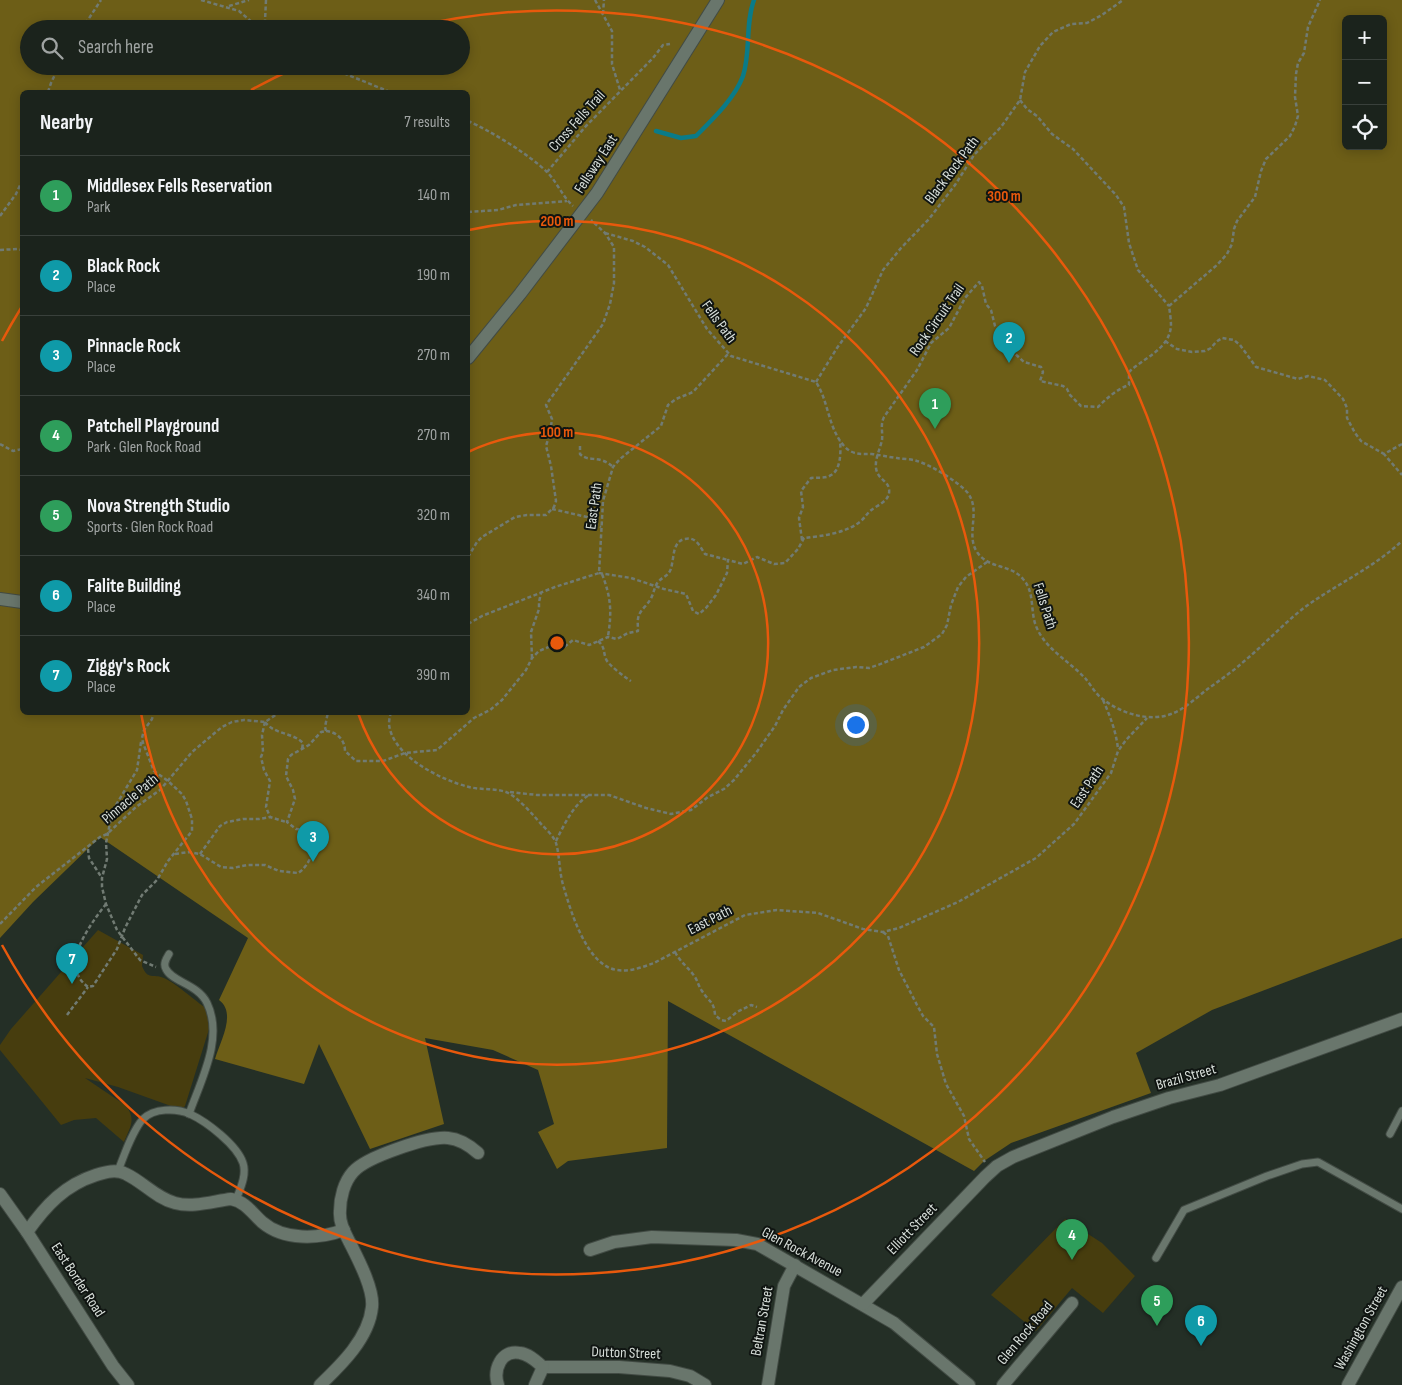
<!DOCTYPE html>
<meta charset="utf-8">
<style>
body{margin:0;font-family:"Sofia Sans Condensed",sans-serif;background:#282f29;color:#f1f3f6}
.controls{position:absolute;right:15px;top:15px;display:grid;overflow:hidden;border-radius:8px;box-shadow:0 2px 12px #0003}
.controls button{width:45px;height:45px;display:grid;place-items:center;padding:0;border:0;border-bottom:1px solid #39403b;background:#1b231c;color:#f1f3f6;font:25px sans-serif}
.you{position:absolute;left:855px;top:724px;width:18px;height:18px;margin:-12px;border:4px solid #fff;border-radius:50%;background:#1a73e8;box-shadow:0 0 0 8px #1a73e833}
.badge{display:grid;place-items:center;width:32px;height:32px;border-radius:50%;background:#d93025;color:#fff;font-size:16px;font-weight:700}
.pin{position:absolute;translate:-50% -41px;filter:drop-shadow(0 1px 2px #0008)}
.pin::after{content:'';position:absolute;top:26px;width:18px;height:15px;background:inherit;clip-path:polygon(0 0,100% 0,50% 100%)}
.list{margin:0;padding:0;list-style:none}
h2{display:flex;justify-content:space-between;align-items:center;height:65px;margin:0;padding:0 20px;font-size:21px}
h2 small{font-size:16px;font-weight:400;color:#a0a4a3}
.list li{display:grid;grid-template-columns:32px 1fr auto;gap:15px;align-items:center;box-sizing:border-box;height:80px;padding:0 20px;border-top:1px solid #39403b}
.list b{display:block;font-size:19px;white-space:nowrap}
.list p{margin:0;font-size:16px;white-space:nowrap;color:#a0a4a3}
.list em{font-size:16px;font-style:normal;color:#a0a4a3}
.icon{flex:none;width:28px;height:28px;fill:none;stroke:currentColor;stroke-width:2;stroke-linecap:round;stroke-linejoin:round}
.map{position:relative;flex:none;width:1402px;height:1385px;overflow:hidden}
.search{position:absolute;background:#1b231c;box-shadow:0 2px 12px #0003;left:20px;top:20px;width:450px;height:55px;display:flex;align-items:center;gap:12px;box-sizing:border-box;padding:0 18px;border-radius:28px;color:#a0a4a3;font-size:19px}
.panel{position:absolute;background:#1b231c;box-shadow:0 2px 12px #0003;left:20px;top:90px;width:450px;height:625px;border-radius:8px}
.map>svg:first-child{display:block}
.green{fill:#473d0e}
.forest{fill:#6d5e17;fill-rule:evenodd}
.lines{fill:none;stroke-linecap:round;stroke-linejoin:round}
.stream{stroke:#0a7b88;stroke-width:4.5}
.lane-casing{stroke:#424b44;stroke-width:9}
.street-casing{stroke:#424b44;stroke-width:14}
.secondary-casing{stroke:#424b44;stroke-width:14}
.path{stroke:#717b73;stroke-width:2.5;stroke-dasharray:4 2.5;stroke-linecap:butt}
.lane{stroke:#69766c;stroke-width:7}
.street{stroke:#69766c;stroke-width:12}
.secondary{stroke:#69766c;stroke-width:12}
.ring{fill:none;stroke:#e8590c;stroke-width:2.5}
.labels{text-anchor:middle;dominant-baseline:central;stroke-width:4;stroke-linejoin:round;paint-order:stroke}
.street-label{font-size:15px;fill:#d8dfda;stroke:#101512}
.centre{fill:#e8590c;stroke:#101512;stroke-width:2.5}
.ring-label{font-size:15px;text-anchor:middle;font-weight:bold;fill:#e8590c;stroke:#101512;stroke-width:4;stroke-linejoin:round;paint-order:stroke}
</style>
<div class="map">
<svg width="1402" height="1385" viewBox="0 0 1402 1385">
<rect width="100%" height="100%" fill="#242f26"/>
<g class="green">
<path d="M98,930L143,955L142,966C148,981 153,973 164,978C174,982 197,1002 207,1009L210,1026L185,1106L183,1108L171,1106L118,1087L85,1078L125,1105C137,1119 130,1127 124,1142L96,1118L74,1120L61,1125L0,1050V1045L11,1029Z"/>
<polygon points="1065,1219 1102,1243 1135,1276 1103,1313 1072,1288 1036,1331 991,1295"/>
</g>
<path class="forest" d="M0,0H1402V938L1212,1010L1136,1053L1151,1093L1011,1143L984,1161L974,1171L668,1001L667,1148L568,1161L557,1169L538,1132L554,1124L538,1070L493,1050L425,1038L444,1124L370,1149L319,1044L304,1084L215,1059C220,1042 237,1013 219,1000L248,938L100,837L33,902L0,938ZM1346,19H1383V146H1346ZM29,29H461V66H29ZM22,92H468V712H22Z"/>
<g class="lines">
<path class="stream" d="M656,131L681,138L696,136C712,120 735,98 743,76C751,51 745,24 754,0"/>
<defs>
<g id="lane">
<path d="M169,954C166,959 163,964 166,969C172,982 198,984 207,1003C224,1038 201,1080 189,1114"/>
<polyline points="1390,1134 1402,1111"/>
<path d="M118,1171C124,1156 132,1131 143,1119C154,1108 176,1108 190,1114C207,1122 237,1145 243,1163C247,1175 240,1189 236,1200"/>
<polyline points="1156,1258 1184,1210 1267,1176 1302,1164 1318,1162 1402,1209"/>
</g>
<g id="street">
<path d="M27,1232C46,1205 65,1185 96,1175C106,1172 116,1169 126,1174C143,1182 156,1198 175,1203C193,1208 214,1201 231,1199C246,1202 252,1213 262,1222C284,1241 319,1239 344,1230"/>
<polyline points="590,1250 614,1242 652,1237 736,1240 757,1244 894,1323 969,1385"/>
<polyline points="863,1304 985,1177 997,1166 1013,1157 1113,1117 1169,1098 1220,1085 1402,1019"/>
<polyline points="543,1367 619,1367 670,1371 690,1376 705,1385"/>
<path d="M320,1385C341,1365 369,1338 372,1307C374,1289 358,1259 350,1243C345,1233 339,1223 340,1211C340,1198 344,1182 353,1172C366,1157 428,1136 448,1138C460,1139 469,1145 478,1153"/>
<path d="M498,1385C493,1370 501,1349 520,1353C529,1354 536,1361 543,1367"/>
<polyline points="535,1385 543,1367"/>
<polyline points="768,1385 784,1286 795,1265"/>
<polyline points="1003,1385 1072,1303"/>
</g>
<g id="secondary">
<polyline points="468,358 520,294 597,193 718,0"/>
<polyline points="0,599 22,602"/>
<polyline points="0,1194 27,1232 113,1366 128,1385"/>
<polyline points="1348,1385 1402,1287"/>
</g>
</defs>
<use href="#lane" class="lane-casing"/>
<use href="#street" class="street-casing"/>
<use href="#secondary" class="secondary-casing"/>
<g class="path">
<polyline points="201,0 239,11 260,29"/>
<polyline points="266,0 265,21 269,29"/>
<polyline points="595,0 612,31 612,64 620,90"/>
<polyline points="229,6 249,0"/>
<polyline points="603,14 604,0"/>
<polyline points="82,29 101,0"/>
<polyline points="326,66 390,92"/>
<polyline points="48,92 51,83 59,66"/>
<polyline points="1020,100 1027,109 1037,116 1052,134 1073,149 1116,195 1124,207 1129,243 1138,270 1169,306"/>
<path d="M468,121C489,130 530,155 547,172C557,182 562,196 573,206"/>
<polyline points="547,172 586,126 653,58 663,45 670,44"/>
<polyline points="468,212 498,210 516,205 567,201"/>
<polyline points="0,216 16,194 22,181"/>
<path d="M605,233L633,241L645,247L668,265L707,329L731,356L816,382C829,402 828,429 845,447C853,455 861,454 872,454C880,455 888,457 897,458C903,459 911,459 917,461C931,465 957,481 967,492C982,510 965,534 977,552C988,569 1011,564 1023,579C1035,592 1030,611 1036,626C1045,649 1069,661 1085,678C1091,685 1096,695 1104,700C1122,714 1150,722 1171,714C1185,709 1197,697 1209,688C1220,680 1232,672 1242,663C1264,645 1283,624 1305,607C1337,584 1373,568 1402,541"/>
<polyline points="0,250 17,249 22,250"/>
<polyline points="1169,306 1217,265 1227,254 1232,244 1234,229 1237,221 1255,197 1261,171 1266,159 1290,136 1295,126 1298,116 1295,97 1296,74 1298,63 1304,53 1308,27 1320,0"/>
<polyline points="1165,341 1177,349 1192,352 1205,351 1211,348 1216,342 1222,338 1234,340 1240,345 1256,367 1298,379 1308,376 1325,380 1343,399 1347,408 1347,418 1355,433 1361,441 1384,454"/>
<polyline points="816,382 837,348 866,308 883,270 901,248 929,219 955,185 974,155 1001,127 1020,100 1025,72 1040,46 1053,32 1071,24 1087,23 1102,15 1123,0"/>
<polyline points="0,444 13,451 22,449"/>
<polyline points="1402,444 1384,454 1402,475"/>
<path d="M580,446V454C589,463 599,454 613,467"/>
<polyline points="552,509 587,517 595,524 601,527"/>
<path d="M802,540L799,518L803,507L801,491L811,478C818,477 826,479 831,475C841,470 841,451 840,441"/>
<polyline points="468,557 477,542 482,537 515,517 527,515 546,515 554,507 556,501 551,466 546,446 550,433 552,419 546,405 603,324 610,304 614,283 614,247 605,233 591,220"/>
<path d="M599,573L631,578L664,589L686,594L693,611L699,614L706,608L716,595L727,573L728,560L743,564L757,557L774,564L785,563L798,549L804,538C822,536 848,533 862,520C865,517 867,514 870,511C877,505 891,501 889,489C888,482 881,480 878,474C872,464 880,450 882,440C883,432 880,425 884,417L917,370L931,343L949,328L965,298L979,282L982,286L986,304L991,310L995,326L1005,341L1012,351L1024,362L1041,367L1043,372L1040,381L1063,386L1067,389L1070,395L1081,406L1098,407C1107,398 1117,389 1129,385V372C1143,358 1169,350 1171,326C1171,320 1170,313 1169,306"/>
<path d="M602,574C611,597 612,612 608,636"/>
<polyline points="468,624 482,616 555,587 599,573 603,501 613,467 620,459 661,426 668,405 676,399 693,392 728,354"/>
<path d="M598,641C605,647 603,651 606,659C608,665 626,678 631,681"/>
<polyline points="532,658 531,632 539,609 539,602 541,593"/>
<path d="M1103,700C1110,716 1116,731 1118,749"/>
<path d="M391,712C390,716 389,720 389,724C392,756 441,780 469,787C481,790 494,788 506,792C517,796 534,816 542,825C547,830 554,837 556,843C560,857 559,873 564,888C571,912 587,966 617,970C630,972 643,967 654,963L745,915L777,910L818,913L863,929L883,932L899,928L958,902L1036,858L1074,824L1111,773L1118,751L1126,740L1147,718"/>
<polyline points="265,722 262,735 263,752 261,757 264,770 270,781 266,807 270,817"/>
<path d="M265,722C275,735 292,732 303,743L302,749"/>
<path d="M326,731C337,732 345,740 345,751L356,761H383L405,753L437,750L474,718L490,710L502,700L526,670L532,658L539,651L551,646L563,648L573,640L589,645L608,637L617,639L628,633L638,631C638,626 637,620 639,615C641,610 647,605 650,600C654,594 654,587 658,582C664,575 670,577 672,564C674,556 673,541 685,539C696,536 700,547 705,554L728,560"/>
<polyline points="326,731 325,727 328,712"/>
<polyline points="141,742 137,770 116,805 111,818 106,843 107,859 102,878 102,887 106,904 117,930 140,960 156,967"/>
<polyline points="510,792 537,795 609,795 646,808 671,814 691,810 708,797 724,789 734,780 756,753 775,726 783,710 799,687 811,678 833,670 856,667 869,668 878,665 924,647 942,634 947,625 951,605 958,587 966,577 987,562"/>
<path d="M556,841C564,825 573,805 589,795"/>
<polyline points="88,849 89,858 102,878"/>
<path d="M175,854L189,852L200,854L221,867L233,868L247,865H265L279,871L298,873C309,867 321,841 310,830L296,829L287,822L295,799L293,790L286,776L288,759L291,755L309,745L321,732L326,731"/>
<polyline points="200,854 220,826 227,822 243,819 259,819 270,817 286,822"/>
<path d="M106,904C93,921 68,953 78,975C80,980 84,984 88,987L93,986L117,949L125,928L142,895L157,880L168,861L192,831V819L186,801L182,794L168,781L154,771L143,743L142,738L144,730L152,719L154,712"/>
<polyline points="0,924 36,887 100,837 107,834 136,807 160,790 192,752 222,727 232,722 244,720 265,722 280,712"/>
<polyline points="883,932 888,936 899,970 917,1005 923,1016 934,1027 937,1054 946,1084 964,1116 969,1139 985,1162"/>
<path d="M675,952C680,962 689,968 695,977C698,982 699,987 702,991C709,1002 714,1001 715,1015L721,1020L726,1021L737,1012L751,1005L757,1007"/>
<polyline points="67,1015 88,987"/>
</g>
<use href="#lane" class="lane"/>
<use href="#street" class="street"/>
<use href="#secondary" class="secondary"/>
</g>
<g class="ring">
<path d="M468 452A211 211 0 1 1 358 713"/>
<path d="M469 230A422 422 0 1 1 141 713"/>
<path d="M2 341A632 632 0 0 1 21 308M251 90A632 632 0 0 1 295 68M409 28A632 632 0 1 1 2 945"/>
</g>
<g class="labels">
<g class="street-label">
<text transform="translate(577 121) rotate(-48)">Cross Fells Trail</text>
<text transform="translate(596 164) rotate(-57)">Fellsway East</text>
<text transform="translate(952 170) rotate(-53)">Black Rock Path</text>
<text transform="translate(937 320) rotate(-55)">Rock Circuit Trail</text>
<text transform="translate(719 322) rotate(54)">Fells Path</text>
<text transform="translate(594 506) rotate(-82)">East Path</text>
<text transform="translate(1045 606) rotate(72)">Fells Path</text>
<text transform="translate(1087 787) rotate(-56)">East Path</text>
<text transform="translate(130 799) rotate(-40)">Pinnacle Path</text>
<text transform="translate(710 920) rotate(-27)">East Path</text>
<text transform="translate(1186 1077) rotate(-16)">Brazil Street</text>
<text transform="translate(912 1229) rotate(-46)">Elliott Street</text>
<text transform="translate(802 1252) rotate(28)">Glen Rock Avenue</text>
<text transform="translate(78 1280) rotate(57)">East Border Road</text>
<text transform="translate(762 1321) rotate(-80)">Beltran Street</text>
<text transform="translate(1361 1328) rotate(-61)">Washington Street</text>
<text transform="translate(1025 1333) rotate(-50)">Glen Rock Road</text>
<text transform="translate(626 1353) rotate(2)">Dutton Street</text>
</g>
</g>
<circle cx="557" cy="643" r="8" class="centre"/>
<g class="ring-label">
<text x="1004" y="201">300 m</text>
<text x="557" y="226">200 m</text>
<text x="557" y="437">100 m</text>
</g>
</svg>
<div class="controls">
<button>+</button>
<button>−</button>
<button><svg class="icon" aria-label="locate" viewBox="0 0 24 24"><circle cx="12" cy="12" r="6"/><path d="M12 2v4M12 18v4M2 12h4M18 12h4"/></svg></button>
</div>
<div class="you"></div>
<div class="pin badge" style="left:935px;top:429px;background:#2e9e5b">1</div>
<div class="pin badge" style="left:1009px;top:363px;background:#0f9aa8">2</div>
<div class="pin badge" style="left:313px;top:862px;background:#0f9aa8">3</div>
<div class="pin badge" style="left:1072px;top:1260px;background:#2e9e5b">4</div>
<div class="pin badge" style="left:1157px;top:1326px;background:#2e9e5b">5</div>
<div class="pin badge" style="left:1201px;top:1346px;background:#0f9aa8">6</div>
<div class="pin badge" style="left:72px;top:984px;background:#0f9aa8">7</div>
<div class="search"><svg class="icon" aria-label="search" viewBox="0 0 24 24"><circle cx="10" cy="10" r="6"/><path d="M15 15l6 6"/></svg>Search here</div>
<section class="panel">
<h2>Nearby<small>7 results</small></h2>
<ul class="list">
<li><span class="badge" style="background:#2e9e5b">1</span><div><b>Middlesex Fells Reservation</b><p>Park</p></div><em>140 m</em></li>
<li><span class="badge" style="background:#0f9aa8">2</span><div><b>Black Rock</b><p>Place</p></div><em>190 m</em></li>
<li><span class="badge" style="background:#0f9aa8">3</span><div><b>Pinnacle Rock</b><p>Place</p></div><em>270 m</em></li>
<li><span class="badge" style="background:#2e9e5b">4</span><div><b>Patchell Playground</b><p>Park · Glen Rock Road</p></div><em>270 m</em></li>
<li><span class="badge" style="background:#2e9e5b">5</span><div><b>Nova Strength Studio</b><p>Sports · Glen Rock Road</p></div><em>320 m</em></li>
<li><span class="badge" style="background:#0f9aa8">6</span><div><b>Falite Building</b><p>Place</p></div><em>340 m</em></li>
<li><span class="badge" style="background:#0f9aa8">7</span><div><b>Ziggy's Rock</b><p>Place</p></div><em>390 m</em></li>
</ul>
</section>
</div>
